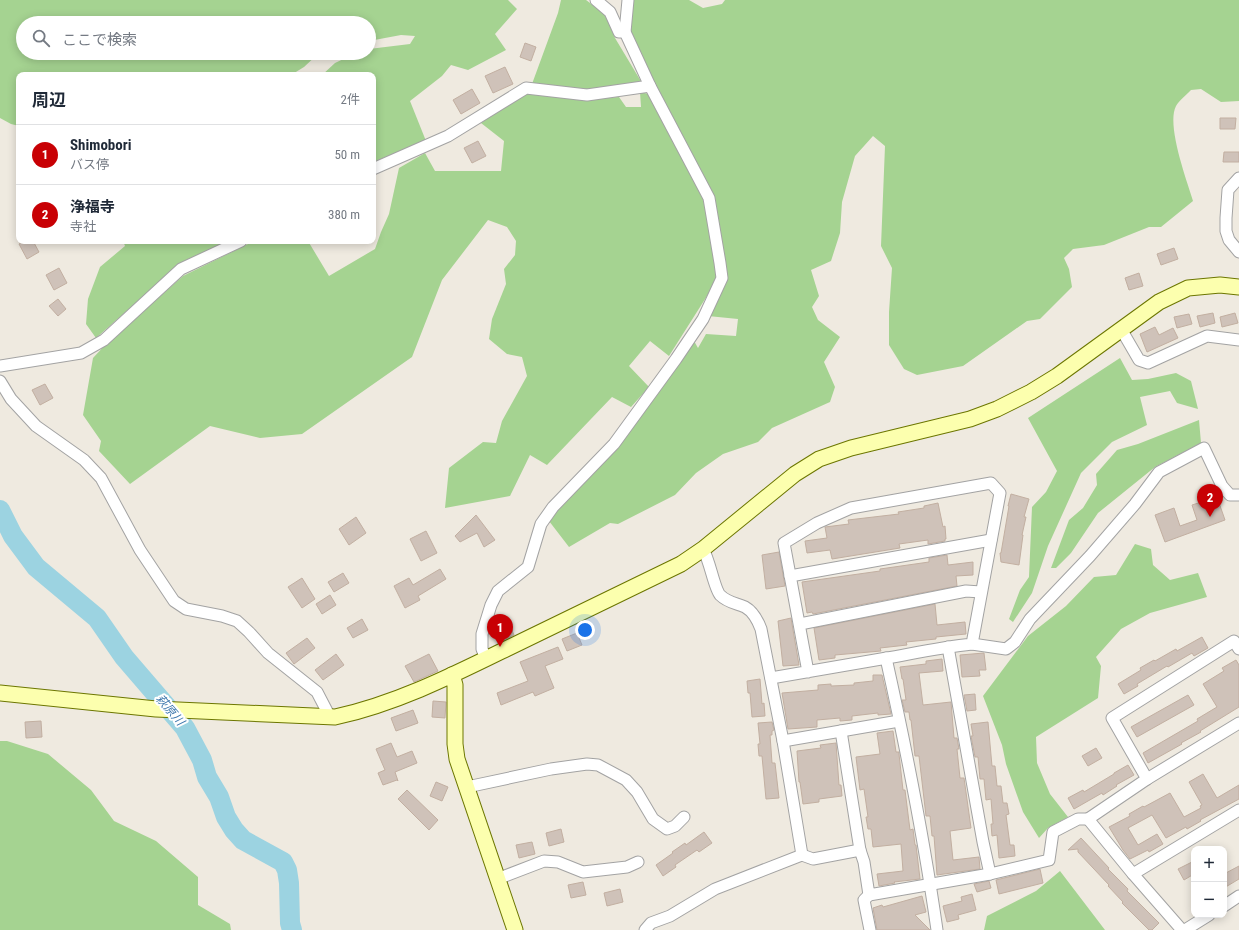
<!DOCTYPE html>
<html lang="ja">
<meta charset="utf-8">
<style>
body{margin:0;font-family:"Roboto Condensed","Noto Sans JP",sans-serif;background:#f6f6f7;color:#1f2937}
.controls{position:absolute;right:12px;bottom:12px;display:grid;overflow:hidden;border-radius:8px;box-shadow:0 2px 10px #0003}
.controls button{width:36px;height:36px;display:grid;place-items:center;padding:0;border:0;border-bottom:1px solid #e0e1e3;background:#fff;color:#1f2937;font:20px sans-serif}
.you{position:absolute;left:585px;top:630px;width:14px;height:14px;margin:-10px;border:3px solid #fff;border-radius:50%;background:#1a73e8;box-shadow:0 0 0 6px #1a73e833}
.badge{display:grid;place-items:center;width:26px;height:26px;border-radius:50%;background:#c80004;color:#fff;font-size:13px;font-weight:700}
.pin{position:absolute;translate:-50% -33px;filter:drop-shadow(0 1px 2px #0008)}
.pin::after{content:'';position:absolute;top:21px;width:14px;height:12px;background:inherit;clip-path:polygon(0 0,100% 0,50% 100%)}
.list{margin:0;padding:0;list-style:none}
h2{display:flex;justify-content:space-between;align-items:center;height:52px;margin:0;padding:0 16px;font-size:17px}
h2 small{font-size:13px;font-weight:400;color:#747a83}
.list li{display:grid;grid-template-columns:26px 1fr auto;gap:12px;align-items:center;box-sizing:border-box;height:60px;padding:0 16px;border-top:1px solid #e0e1e3}
.list b{display:block;font-size:15px;white-space:nowrap}
.list p{margin:0;font-size:13px;white-space:nowrap;color:#747a83}
.list em{font-size:13px;font-style:normal;color:#747a83}
.icon{flex:none;width:22px;height:22px;fill:none;stroke:currentColor;stroke-width:2;stroke-linecap:round;stroke-linejoin:round}
.map{position:relative;flex:none;width:1239px;height:930px;overflow:hidden}
.search{position:absolute;background:#fff;box-shadow:0 2px 10px #0003;left:16px;top:16px;width:360px;height:44px;display:flex;align-items:center;gap:10px;box-sizing:border-box;padding:0 14px;border-radius:22px;color:#747a83;font-size:15px}
.panel{position:absolute;background:#fff;box-shadow:0 2px 10px #0003;left:16px;top:72px;width:360px;height:172px;border-radius:8px}
.map>svg:first-child{display:block}
.forest{fill:#a5d391}
.lines{fill:none;stroke-linecap:round;stroke-linejoin:round}
.river{stroke:#9cd3e1;stroke-width:20}
.building{fill:#cfc2b9;stroke:#c2afa1}
.street-casing{stroke:#a3a3a3;stroke-width:13}
.secondary-casing{stroke:#6c7600;stroke-width:17}
.street{stroke:#fff;stroke-width:11}
.secondary{stroke:#fcffae;stroke-width:15}
.labels{text-anchor:middle;dominant-baseline:central;stroke-width:4;stroke-linejoin:round;paint-order:stroke}
.water-label{font-size:12px;font-style:italic;fill:#3d77ad;stroke:#fff}
</style>
<div class="map">
<svg width="1239" height="930" viewBox="0 0 1239 930">
<rect width="100%" height="100%" fill="#efeae0"/>
<g class="forest">
<polygon points="0,0 508,0 517,9 495,34 506,50 468,70 451,65 442,76 410,101 426,141 373,162 373,75 322,75 335,63 356,53 369,53 369,49 410,44 415,36 401,35 369,41 369,23 23,23 23,53 319,53 304,67 291,75 19,75 19,126 11,124 0,118"/>
<polygon points="561,0 586,0 605,14 615,38 642,83 587,90 532,84 558,13"/>
<path d="M632,0H689L703,8L722,4L725,0H1239V101L1221,102L1201,89L1191,90C1186,95 1179,101 1176,106C1166,125 1187,181 1193,201L1161,227H1149L1104,245L1073,249L1064,258L1069,269L1072,287L1040,319L1027,321L963,366L917,375L904,369L889,345V312L892,268L881,246L885,146L873,136L855,156L842,202L840,233L831,261L811,270L819,296L812,307L818,320L840,337L824,362L835,387L830,402L772,428L758,442L723,454L696,473L675,495L618,524L610,523L569,547L549,521L560,505L694,341L698,348L706,334L736,336L738,319L708,316L726,279L714,197L629,34Z"/>
<polygon points="526,91 588,99 619,97 626,107 641,107 640,92 653,95 706,200 719,277 669,356 650,341 629,366 649,387 631,407 612,397 547,465 530,455 510,496 445,508 449,468 483,442 496,443 502,421 527,376 522,357 507,354 489,339 492,319 506,284 504,269 515,255 516,241 507,227 488,220 442,280 412,357 302,434 260,438 210,426 130,484 99,451 101,441 83,415 93,358 107,343 183,276 254,241 308,241 329,276 375,249 381,232 389,214 399,168 425,153 435,171 501,171 504,141 481,123"/>
<polygon points="123,241 228,241 180,264 96,338 86,324 88,299 100,267 125,246"/>
<polygon points="1120,358 1132,380 1148,379 1176,373 1191,381 1198,409 1177,403 1170,391 1140,397 1147,425 1112,442 1081,473 1048,546 1032,593 1013,622 1009,619 1020,590 1029,577 1032,507 1046,492 1057,471 1028,418"/>
<polygon points="1199,420 1201,443 1155,467 1098,513 1071,553 1056,568 1051,568 1069,520 1083,508 1097,485 1096,474 1117,450 1138,444"/>
<polygon points="1135,544 1151,549 1153,565 1170,580 1198,573 1207,597 1150,613 1121,629 1096,657 1101,666 1098,698 1036,737 1037,763 1050,794 1068,817 1048,828 1039,838 1023,812 1006,764 1002,745 983,696 1028,636 1066,606 1094,577 1116,575"/>
<polygon points="0,741 7,741 48,754 91,790 114,821 156,841 198,877 198,905 230,924 231,930 0,930"/>
<polygon points="1060,871 1105,930 984,930 987,916 1036,891"/>
</g>
<g class="lines">
<polyline class="river" points="0,510 13,536 36,567 97,618 124,657 185,728 202,760 207,777 219,797 226,817 234,830 243,840 283,862 287,870 289,883 290,923 292,930"/>
</g>
<g class="building">
<polygon points="525,43 536,47 531,61 520,57"/>
<polygon points="505,67 513,84 493,93 485,76"/>
<polygon points="472,89 480,103 461,114 453,100"/>
<polygon points="1220,118 1236,118 1235,129 1220,129"/>
<polygon points="478,141 486,156 472,163 464,148"/>
<polygon points="1224,152 1239,152 1239,162 1223,162"/>
<polygon points="25,241 33,241 39,252 27,259 19,244"/>
<polygon points="1174,248 1178,259 1161,265 1157,254"/>
<polygon points="59,268 67,283 54,290 46,275"/>
<polygon points="1139,273 1143,286 1129,290 1125,278"/>
<polygon points="58,299 66,309 58,316 49,306"/>
<polygon points="1213,313 1215,323 1200,327 1197,316"/>
<polygon points="1235,313 1238,323 1222,327 1220,317"/>
<polygon points="1189,314 1192,324 1177,328 1174,317"/>
<polygon points="1155,327 1159,335 1173,328 1178,338 1147,352 1140,334"/>
<polygon points="45,384 53,398 40,405 32,390"/>
<polygon points="1011,494 1029,499 1024,517 1026,517 1022,535 1023,535 1019,565 1001,562 1000,553 1001,553 1009,506 1008,506"/>
<polygon points="1217,497 1225,520 1165,542 1155,515 1174,508 1180,526 1197,520 1192,505"/>
<polygon points="938,503 943,527 945,526 946,539 945,539 945,541 928,544 928,540 899,544 900,548 832,559 830,550 807,553 805,541 827,538 825,527 849,524 848,520 899,514 898,512 924,508 924,506"/>
<polygon points="476,515 495,540 484,547 477,533 460,542 455,536"/>
<polygon points="356,517 366,533 349,545 339,529"/>
<polygon points="426,531 437,553 421,561 410,539"/>
<polygon points="779,552 785,586 766,589 762,555"/>
<polygon points="947,555 948,565 973,562 973,575 956,576 957,586 813,614 812,612 807,613 802,582 880,571 880,569 929,562 929,558"/>
<polygon points="440,569 446,579 418,596 420,600 405,608 394,586 409,578 413,585"/>
<polygon points="343,573 349,583 334,592 328,582"/>
<polygon points="302,578 315,599 302,608 288,587"/>
<polygon points="330,595 336,605 322,614 316,604"/>
<polygon points="935,604 937,625 965,622 966,634 936,637 936,639 906,642 907,645 880,648 881,651 835,655 835,658 819,660 814,628"/>
<polygon points="791,618 799,665 783,666 778,621"/>
<polygon points="362,619 368,630 353,638 347,628"/>
<polygon points="509,624 514,635 499,642 494,630"/>
<polygon points="577,633 582,645 567,651 562,639"/>
<polygon points="1202,637 1208,648 1194,656 1192,653 1168,667 1167,666 1137,684 1138,686 1124,694 1118,684 1141,670 1140,668 1154,660 1155,661 1176,649 1177,651"/>
<polygon points="307,638 315,648 294,664 286,653"/>
<polygon points="558,647 563,659 545,666 554,688 535,696 533,692 501,705 497,693 528,681 520,662"/>
<polygon points="984,653 986,670 979,670 980,676 962,677 960,655"/>
<polygon points="336,654 344,665 323,680 315,670"/>
<polygon points="429,654 438,671 414,682 405,666"/>
<polygon points="942,659 943,671 919,673 923,705 951,702 954,738 957,738 959,749 957,749 960,778 964,778 971,828 950,831 953,860 979,857 980,869 937,875 934,836 932,836 930,816 926,816 919,756 915,756 911,720 910,720 909,712 905,712 902,700 906,700 903,679 902,679 900,667 926,664 926,661"/>
<polygon points="1236,660 1239,665 1239,707 1200,731 1201,732 1181,743 1182,744 1148,763 1143,753 1198,721 1197,719 1217,707 1203,684 1224,671 1222,668"/>
<polygon points="873,675 882,675 891,714 878,715 878,713 852,716 852,720 840,721 840,718 817,720 817,727 788,729 782,693 818,690 818,685 831,684 831,686 854,685 854,683 873,681"/>
<polygon points="760,679 762,704 764,703 765,716 752,717 750,693 748,693 747,681"/>
<polygon points="975,694 976,710 967,711 964,695"/>
<polygon points="1188,695 1194,705 1137,737 1131,727"/>
<polygon points="433,701 446,702 445,718 432,717"/>
<polygon points="413,710 418,723 396,731 391,718"/>
<polygon points="41,721 42,737 26,738 25,722"/>
<polygon points="772,722 774,730 772,731 772,735 770,735 772,763 775,763 779,798 766,799 762,756 759,756 758,744 760,744 758,723"/>
<polygon points="988,722 992,766 995,766 997,786 1001,786 1003,803 1007,803 1009,814 1006,815 1010,845 1014,845 1015,856 999,858 997,835 992,836 991,824 993,824 991,799 986,800 984,779 980,779 978,757 975,757 971,736 973,736 971,724"/>
<polygon points="893,731 896,752 899,752 899,754 903,790 905,790 910,830 913,829 915,845 916,845 920,879 894,882 895,883 879,886 877,874 903,871 901,844 873,847 871,829 868,829 866,817 868,817 864,789 860,790 856,757 880,754 877,733"/>
<polygon points="391,743 397,757 412,751 417,763 395,772 398,781 397,780 383,785 378,773 385,770 376,749"/>
<polygon points="836,743 839,785 841,785 842,796 819,799 819,802 803,804 800,782 799,782 797,751 821,748 820,745"/>
<polygon points="1096,748 1102,758 1088,766 1082,756"/>
<polygon points="1128,765 1134,775 1116,785 1117,786 1103,795 1102,793 1074,809 1068,798 1083,790 1084,792 1114,774 1114,773"/>
<polygon points="1203,774 1217,798 1239,785 1239,799 1200,820 1201,821 1187,829 1186,827 1166,838 1152,815 1128,828 1138,845 1157,834 1163,844 1149,852 1148,850 1130,859 1123,850 1109,827 1130,816 1129,814 1143,806 1144,807 1170,793 1184,817 1201,808 1200,806 1202,805 1189,782"/>
<polygon points="436,782 448,787 442,801 430,796"/>
<polygon points="407,790 438,820 429,830 398,799"/>
<polygon points="561,829 564,842 549,846 546,833"/>
<polygon points="704,832 712,843 699,852 697,850 675,865 676,867 663,876 656,865 673,853 672,852 685,843 686,845"/>
<polygon points="1081,838 1109,868 1108,869 1128,889 1127,891 1159,923 1152,930 1149,930 1122,903 1123,902 1108,886 1109,885 1078,852 1078,849 1068,850"/>
<polygon points="532,842 535,854 519,858 516,845"/>
<polygon points="1194,861 1194,874 1184,880 1178,869"/>
<polygon points="1239,866 1239,879 1224,888 1224,874"/>
<polygon points="1040,869 1043,883 999,894 996,880"/>
<polygon points="989,881 991,888 977,892 974,884"/>
<polygon points="583,882 586,895 571,898 568,885"/>
<polygon points="620,889 623,902 607,906 604,893"/>
<polygon points="972,894 976,910 958,915 959,919 947,922 943,906 962,901 961,897"/>
<polygon points="922,896 926,912 915,915 930,930 877,930 873,908 882,905 883,907"/>
</g>
<g class="lines">
<defs>
<g id="street">
<polyline points="596,0 610,12 619,32 625,32"/>
<polyline points="373,169 448,136 526,88 587,95 650,86"/>
<polyline points="1239,178 1228,190 1226,218 1226,231 1229,240 1239,252"/>
<polyline points="1121,329 1139,360 1148,363 1207,336 1239,340"/>
<polyline points="0,366 81,353 104,340 181,269 241,241"/>
<polyline points="0,381 11,399 36,426 84,460 101,478 140,550 174,601 186,609 222,616 237,621 249,632 268,653 317,692 330,717"/>
<path d="M703,549C710,561 714,588 720,595C728,603 736,603 745,607C754,612 758,621 761,629L783,741L802,855"/>
<polyline points="790,576 991,540"/>
<polyline points="800,624 966,591 981,592"/>
<polyline points="972,644 1006,649 1015,642 1030,619 1090,556 1135,504 1159,472 1204,448 1222,486 1230,495 1239,495"/>
<path d="M886,658C906,748 924,839 937,930"/>
<polyline points="486,659 482,649 482,634 491,605 498,591 528,567 541,524 553,507 614,444 676,359 703,319 722,278 720,263 709,198 650,86 625,32 628,0"/>
<path d="M771,678C810,671 848,665 887,658C915,653 943,647 972,644L1000,493L991,483L851,508L817,523L784,543L808,672"/>
<polyline points="841,731 860,850"/>
<polyline points="783,741 899,721"/>
<polyline points="1147,779 1112,718 1234,641 1239,649"/>
<polyline points="467,787 551,769 587,764 598,765 626,780 637,792 653,819 667,829 675,826 684,817"/>
<polyline points="990,874 1049,860 1053,832 1078,819 1088,819"/>
<polyline points="1133,874 1239,810"/>
<polyline points="497,879 544,861 558,862 583,872 627,867 638,862"/>
<polyline points="869,895 864,900 870,930"/>
<polyline points="1224,906 1239,896"/>
<polyline points="645,930 651,923 670,916 715,889 802,855 813,859 860,850 864,862 869,895 990,874 983,842 948,647"/>
<polyline points="1182,930 1133,874 1088,819 1147,779 1239,723"/>
<polyline points="1185,930 1209,915"/>
</g>
<g id="secondary">
<polyline points="452,675 455,685 455,744 457,759 515,930"/>
<path d="M0,693L156,709L335,717C395,704 451,676 506,649C564,621 622,593 681,564L703,549L795,474L819,459L851,448L970,419L997,409L1031,392L1057,376L1159,302L1188,288L1220,285L1239,287"/>
</g>
</defs>
<use href="#street" class="street-casing"/>
<use href="#secondary" class="secondary-casing"/>
<use href="#street" class="street"/>
<use href="#secondary" class="secondary"/>
</g>
<g class="labels">
<g class="water-label">
<text transform="translate(170 710) rotate(49)">萩原川</text>
</g>
</g>
</svg>
<div class="controls">
<button>+</button>
<button>−</button>
</div>
<div class="you"></div>
<div class="pin badge" style="left:500px;top:647px">1</div>
<div class="pin badge" style="left:1210px;top:517px">2</div>
<div class="search"><svg class="icon" aria-label="search" viewBox="0 0 24 24"><circle cx="10" cy="10" r="6"/><path d="M15 15l6 6"/></svg>ここで検索</div>
<section class="panel">
<h2>周辺<small>2件</small></h2>
<ul class="list">
<li><span class="badge">1</span><div><b>Shimobori</b><p>バス停</p></div><em>50 m</em></li>
<li><span class="badge">2</span><div><b>浄福寺</b><p>寺社</p></div><em>380 m</em></li>
</ul>
</section>
</div>
